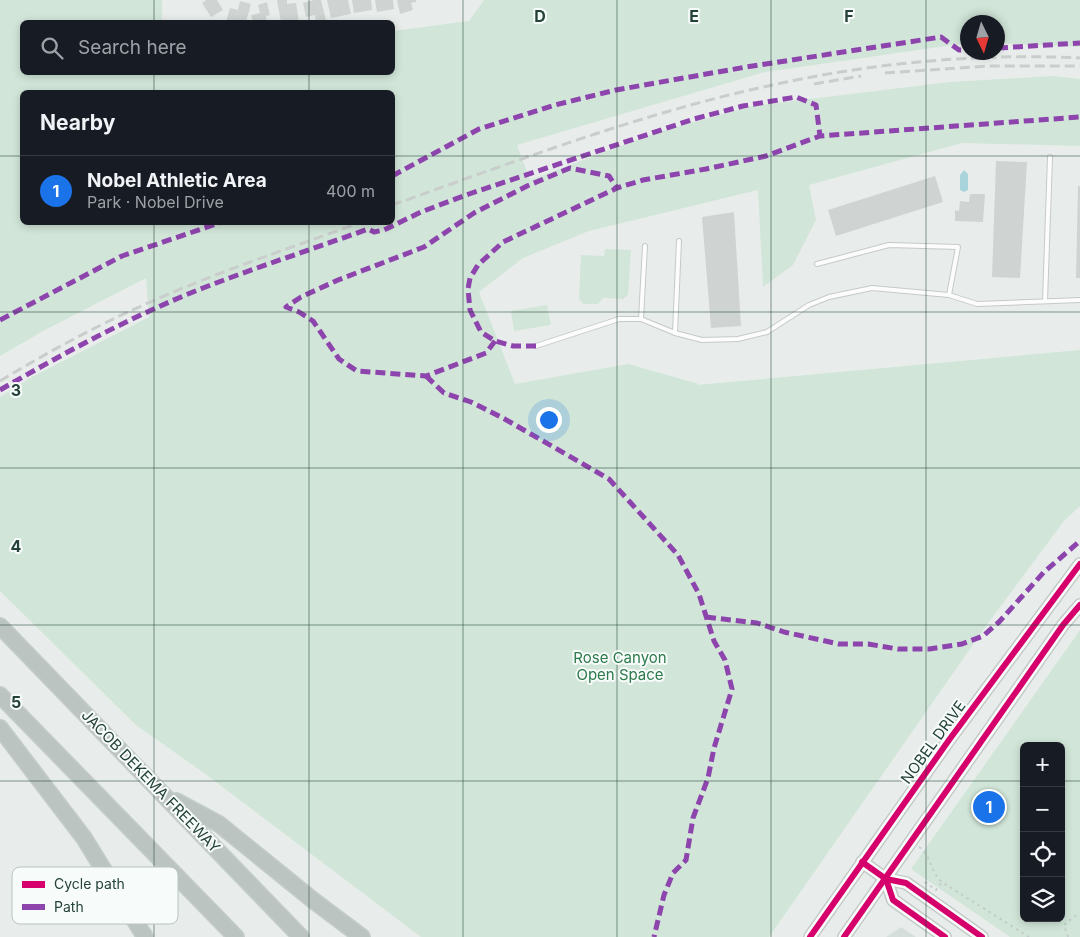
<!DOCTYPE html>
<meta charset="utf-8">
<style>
body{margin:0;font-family:Inter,sans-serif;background:#20242c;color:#f1f3f6}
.controls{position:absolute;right:15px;bottom:15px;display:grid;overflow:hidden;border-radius:8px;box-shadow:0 2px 8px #0003}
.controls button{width:45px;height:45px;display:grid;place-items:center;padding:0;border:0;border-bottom:1px solid #363941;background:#171b24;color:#f1f3f6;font:25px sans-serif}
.compass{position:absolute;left:960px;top:15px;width:45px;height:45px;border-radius:50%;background:#171b24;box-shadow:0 2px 8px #0003;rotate:175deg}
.you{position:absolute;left:548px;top:419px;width:18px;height:18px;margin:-12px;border:4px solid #fff;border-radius:50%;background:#1a73e8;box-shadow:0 0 0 8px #1a73e833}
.badge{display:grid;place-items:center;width:32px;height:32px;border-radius:50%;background:#1a73e8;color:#fff;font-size:16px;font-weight:700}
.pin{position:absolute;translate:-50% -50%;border:2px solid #fff;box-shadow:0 1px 5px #0006}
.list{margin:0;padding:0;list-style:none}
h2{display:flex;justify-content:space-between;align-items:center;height:65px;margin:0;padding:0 20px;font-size:21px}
h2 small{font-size:16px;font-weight:400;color:#9ea1a6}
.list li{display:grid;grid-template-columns:32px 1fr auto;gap:15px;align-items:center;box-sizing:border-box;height:70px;padding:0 20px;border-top:1px solid #363941}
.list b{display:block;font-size:19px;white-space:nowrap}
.list p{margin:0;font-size:16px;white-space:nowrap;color:#9ea1a6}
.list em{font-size:16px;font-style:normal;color:#9ea1a6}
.icon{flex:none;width:28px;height:28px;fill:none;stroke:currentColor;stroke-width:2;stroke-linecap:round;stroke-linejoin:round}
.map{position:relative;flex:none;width:1080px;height:937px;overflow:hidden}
.search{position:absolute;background:#171b24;box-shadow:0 2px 8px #0003;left:20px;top:20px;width:375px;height:55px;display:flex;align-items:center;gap:12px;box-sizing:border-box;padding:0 18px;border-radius:8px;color:#9ea1a6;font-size:19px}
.panel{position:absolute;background:#171b24;box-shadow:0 2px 8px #0003;left:20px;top:90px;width:375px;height:135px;border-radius:8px}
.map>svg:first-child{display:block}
.built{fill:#d6dedb}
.green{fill:#d1e6d8;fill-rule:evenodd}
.water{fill:#a9d4db}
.building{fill:#cfd4d2}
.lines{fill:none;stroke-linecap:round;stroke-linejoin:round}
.lane-casing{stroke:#c5cac8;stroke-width:6}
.secondary-casing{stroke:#c3cbc8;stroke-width:14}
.highway-casing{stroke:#c3ccc9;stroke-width:18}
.path{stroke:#c3ccca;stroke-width:2;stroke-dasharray:2.5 4;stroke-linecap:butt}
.lane{stroke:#fcfcfc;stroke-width:4}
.secondary{stroke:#fcfcfc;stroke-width:11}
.highway{stroke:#bcc4c2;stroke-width:15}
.rail{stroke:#c9cdcc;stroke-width:3;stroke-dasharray:10 5;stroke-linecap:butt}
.quiet{stroke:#8e44ad;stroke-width:5;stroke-dasharray:10 5;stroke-linecap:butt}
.cycleway-casing{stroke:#f7fbf9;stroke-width:9}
.cycleway{stroke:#d6006c;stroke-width:6}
.grid{fill:none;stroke:#24423a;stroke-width:1;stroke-opacity:0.55}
.labels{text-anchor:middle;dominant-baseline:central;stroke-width:4;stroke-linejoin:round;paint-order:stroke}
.park-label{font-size:15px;fill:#2d7a4b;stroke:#f7fbf9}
.street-label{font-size:15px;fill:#24423a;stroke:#f7fbf9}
.key{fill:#f7fbf9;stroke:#b8c4c0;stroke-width:1}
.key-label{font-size:14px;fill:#24423a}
.grid-label{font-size:16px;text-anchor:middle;font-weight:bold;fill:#24423a;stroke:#f7fbf9;stroke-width:4;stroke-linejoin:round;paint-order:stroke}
</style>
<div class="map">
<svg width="1080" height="937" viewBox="0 0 1080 937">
<rect width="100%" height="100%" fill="#e8edeb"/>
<polygon class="built" points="901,927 916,937 886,937"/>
<g class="green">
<path d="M0,0H162V22H22V72H392L393,31L469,21L484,0H1080V47L998,43V22H968L967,43L765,72L517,145L530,180L655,133L752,106L950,82L1054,76L1080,79V146L962,143L809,185L816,220L793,265L763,287L758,190L589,231L523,258L479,292L515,384L628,364L699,384L697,385L1080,350V506L1064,521L986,626L769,937H421L204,773L136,725L0,591V397L30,378L149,317L146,278L45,330L0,356ZM392,92V222H22V92Z"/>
<polygon points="605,249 631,250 628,295 623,299 603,298 598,304 583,304 579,299 581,255 604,256"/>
<polygon points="547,305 551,325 514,331 511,311"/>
<path d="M1080,630V937H1010L911,869ZM1024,746H1061V918H1024Z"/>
</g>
<polygon class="water" points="964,170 968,174 968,190 964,192 960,190 960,175"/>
<g class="building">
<polygon points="206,0 217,0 223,10 211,17 202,3"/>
<polygon points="277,0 287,0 287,4 296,3 299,22 281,22"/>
<polygon points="314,0 321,0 326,20 316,21 315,15 306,17 303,3"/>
<polygon points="327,0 348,0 351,14 331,18"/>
<polygon points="352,0 371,0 372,10 354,13"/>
<polygon points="375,0 393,0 394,9 377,12"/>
<polygon points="397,0 416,0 416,2 411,3 413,10 400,14"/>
<polygon points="240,1 251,4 246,22 226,22 230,8 238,10"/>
<polygon points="267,2 270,15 266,16 267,22 253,22 251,15 260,13 258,5"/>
<polygon points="996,161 1027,162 1020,278 992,277"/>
<polygon points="935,176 943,202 836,236 828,210"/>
<polygon points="1078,186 1080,186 1080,278 1076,278"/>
<polygon points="970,194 985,194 983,222 955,221 955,210 959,211 960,201 969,202"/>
<polygon points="734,212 741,326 711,328 702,217"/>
</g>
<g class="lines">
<defs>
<g id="lane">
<polyline points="817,264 889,245 958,247 949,295"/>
<polyline points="1045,301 1050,157"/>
<polyline points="641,319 645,246"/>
<polyline points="675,333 679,241"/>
<polyline points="536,346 619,319 641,319 675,333 702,340 738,339 767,332 809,305 829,297 872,288 949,295 977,304 1080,300"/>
</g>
<g id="secondary">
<polyline points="862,862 886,879 906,883 982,937"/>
<polyline points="886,879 893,900 945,937"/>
<polyline points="810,937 949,740 1080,564"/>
<polyline points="844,937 1063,625 1080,605"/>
</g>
<g id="highway">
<polyline points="0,626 301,937"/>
<polyline points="0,695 236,937"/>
<polyline points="0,728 84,838 145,937"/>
<polyline points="176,801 219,824 314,901 362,937"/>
</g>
</defs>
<use href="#lane" class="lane-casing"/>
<use href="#secondary" class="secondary-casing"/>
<use href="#highway" class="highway-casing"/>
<g class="path">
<path d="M919,847C932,856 930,872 942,882L1029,937"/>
<polyline points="925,882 936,890 942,882"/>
<polyline points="1068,937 1064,925 1076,915"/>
</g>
<use href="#lane" class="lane"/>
<use href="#secondary" class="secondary"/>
<use href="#highway" class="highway"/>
<g class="rail">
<polyline points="885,73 989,66 1080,66"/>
<polyline points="814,84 861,76"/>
<path d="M392,205C514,162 642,113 768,86C870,63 976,53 1080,58"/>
<path d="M0,381C50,351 101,323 155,300C223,270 293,247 362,222"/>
</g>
<g class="quiet">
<polyline points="998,48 1080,43"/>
<polyline points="392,176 479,129 555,105 616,90 746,67 941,37 959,50 968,50"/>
<polyline points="0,320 122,256 222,222"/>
<polyline points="495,341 486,353 426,376 357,371 339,359 313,321 299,312 286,307 301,297 338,280 424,247 474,213 527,186 570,168 609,176 617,188"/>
<polyline points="536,346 513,346 495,341 481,332 470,310 468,289 470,278 478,265 503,242 617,188 643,180 706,169 766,156 820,136 1080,117"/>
<polyline points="426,376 444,393 471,402 503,418 609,479 678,555 699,594 714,641 725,660 732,689 714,748 708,778 693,818 686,860 673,873 664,895 654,937"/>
<path d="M0,390C66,352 132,316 203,288C257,267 313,249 368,229L374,232L384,230L421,212L469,194L694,119L743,106L796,97L816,105L820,136"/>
<polyline points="706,617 757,623 784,632 839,644 868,644 898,649 929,649 962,644 983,636 999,622 1044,572 1080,541"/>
</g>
<defs>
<g id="cycleway">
<polyline points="862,862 886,879 906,883 982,937"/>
<polyline points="886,879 893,900 945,937"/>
<polyline points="810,937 949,740 1080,564"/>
<polyline points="844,937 1063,625 1080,605"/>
</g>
</defs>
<use href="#cycleway" class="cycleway-casing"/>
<use href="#cycleway" class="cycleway"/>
</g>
<path class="grid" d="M154,0V22M309,0V22M463,0V937M617,0V937M771,0V937M926,0V937M154,72V92M309,72V92M0,156H22M392,156H1080M154,222V937M309,222V937M0,312H1080M0,468H1080M0,625H1080M0,781H1024M1061,781H1080"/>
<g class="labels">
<g class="park-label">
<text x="620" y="657">Rose Canyon<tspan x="620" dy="17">Open Space</tspan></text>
</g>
<g class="street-label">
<text transform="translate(933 742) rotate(-54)">NOBEL DRIVE</text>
<text transform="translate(151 781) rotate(46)">JACOB DEKEMA FREEWAY</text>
</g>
</g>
<rect x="12" y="867" width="166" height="57" rx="8" class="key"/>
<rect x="22" y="881" width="23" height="7" fill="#d6006c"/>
<rect x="22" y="904" width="23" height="6" fill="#8e44ad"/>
<g class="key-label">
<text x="54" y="889">Cycle path</text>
<text x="54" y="912">Path</text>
</g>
<g class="grid-label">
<text x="540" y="22">D</text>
<text x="694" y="22">E</text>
<text x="849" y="22">F</text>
<text x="16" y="396">3</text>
<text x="16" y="552">4</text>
<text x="16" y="708">5</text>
</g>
</svg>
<div class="controls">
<button>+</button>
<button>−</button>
<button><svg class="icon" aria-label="locate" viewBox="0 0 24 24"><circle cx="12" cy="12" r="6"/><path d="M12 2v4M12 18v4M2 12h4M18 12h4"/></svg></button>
<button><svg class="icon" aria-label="layers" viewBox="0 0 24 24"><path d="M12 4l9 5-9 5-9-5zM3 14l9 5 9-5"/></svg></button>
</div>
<svg class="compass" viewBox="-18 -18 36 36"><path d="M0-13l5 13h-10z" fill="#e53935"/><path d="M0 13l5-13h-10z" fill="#9ea1a6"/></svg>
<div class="you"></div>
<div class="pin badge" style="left:989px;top:807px">1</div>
<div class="search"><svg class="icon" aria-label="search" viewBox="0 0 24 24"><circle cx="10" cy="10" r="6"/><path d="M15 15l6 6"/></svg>Search here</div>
<section class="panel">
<h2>Nearby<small></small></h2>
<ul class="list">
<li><span class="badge">1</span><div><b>Nobel Athletic Area</b><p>Park · Nobel Drive</p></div><em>400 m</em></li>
</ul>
</section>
</div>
